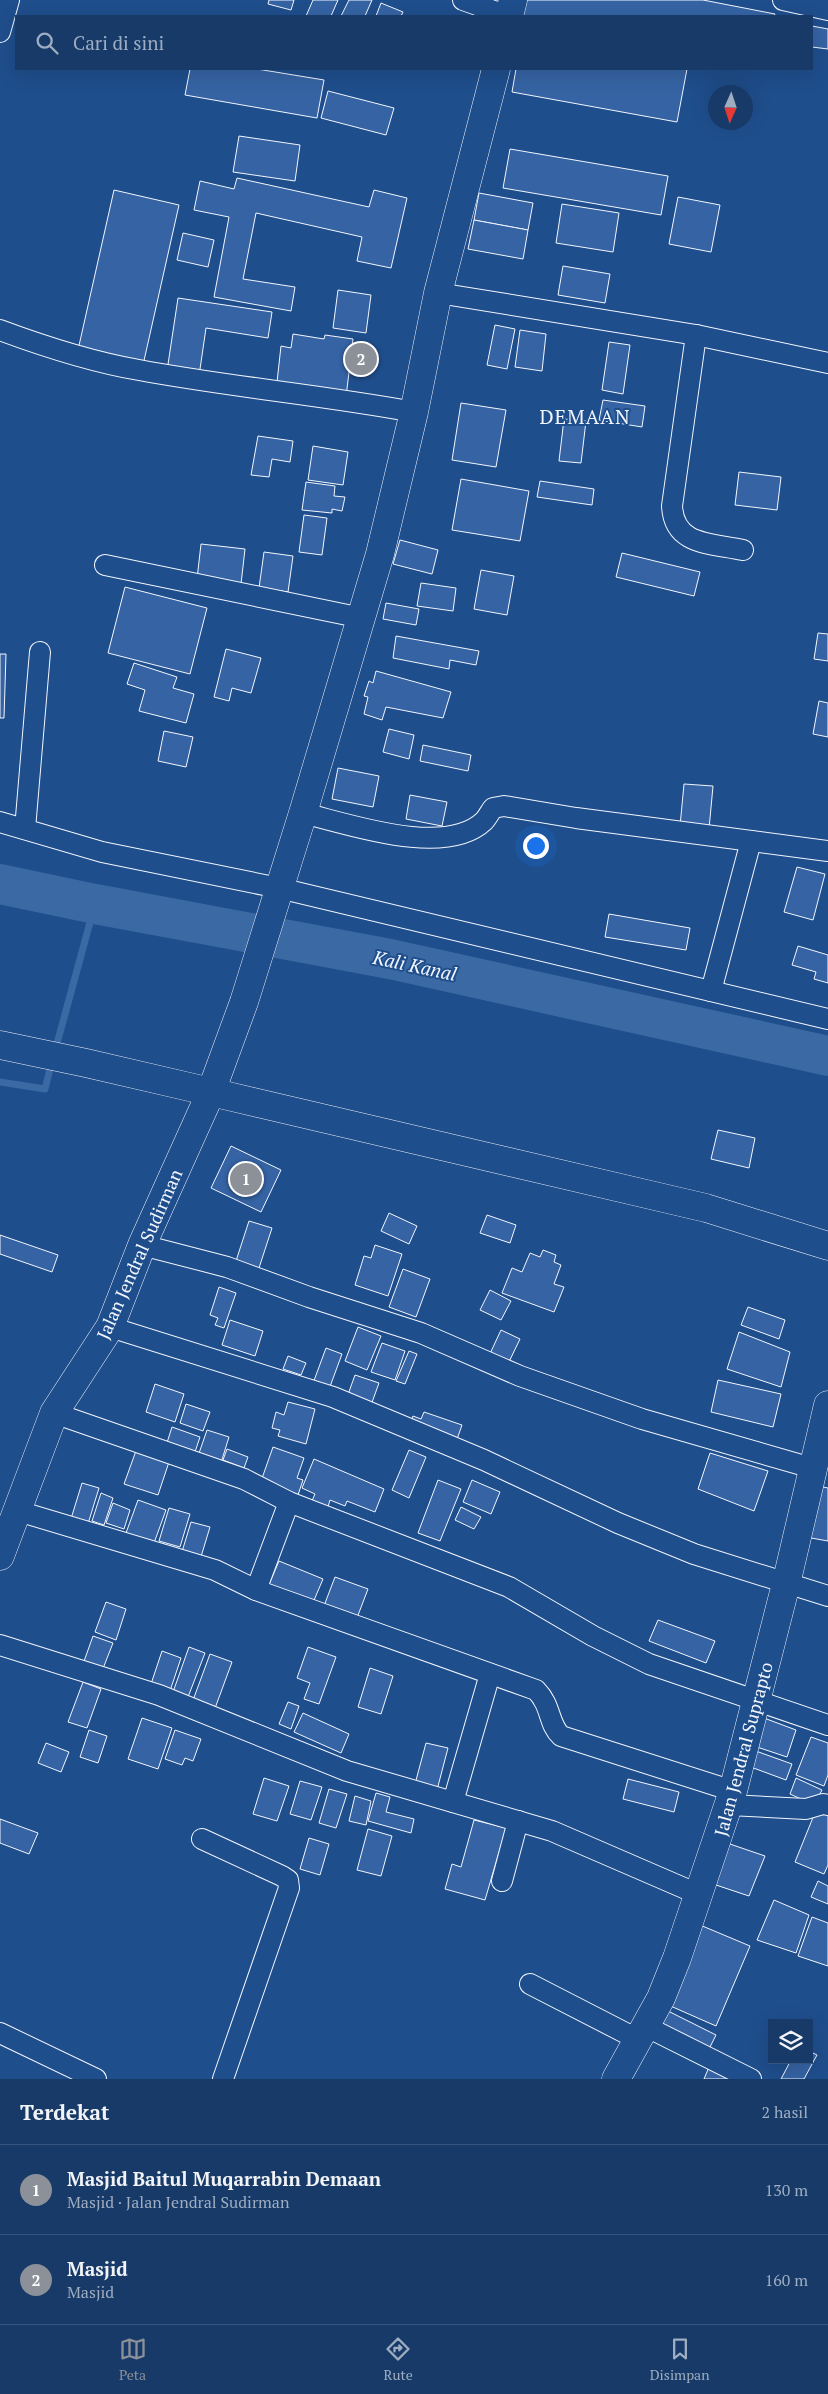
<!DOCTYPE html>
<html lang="id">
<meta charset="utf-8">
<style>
body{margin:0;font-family:"PT Serif",serif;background:#20416f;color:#f1f3f6}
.controls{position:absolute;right:15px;bottom:15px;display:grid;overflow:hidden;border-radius:0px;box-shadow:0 5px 20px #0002}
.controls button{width:45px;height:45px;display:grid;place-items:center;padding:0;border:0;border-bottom:1px solid #36547d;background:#173a69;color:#f1f3f6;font:25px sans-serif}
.compass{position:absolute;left:708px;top:85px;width:45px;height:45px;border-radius:50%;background:#173a69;box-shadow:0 5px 20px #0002;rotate:183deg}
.you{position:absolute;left:535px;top:845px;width:18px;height:18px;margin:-12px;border:4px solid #fff;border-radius:50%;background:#1a73e8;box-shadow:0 0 0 8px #1a73e833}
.badge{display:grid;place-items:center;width:32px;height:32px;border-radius:50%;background:#8c9099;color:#fff;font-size:16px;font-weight:700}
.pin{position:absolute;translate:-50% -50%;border:2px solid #fff;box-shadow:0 1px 5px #0006}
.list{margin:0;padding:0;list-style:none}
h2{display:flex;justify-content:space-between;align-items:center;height:65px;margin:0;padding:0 20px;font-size:21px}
h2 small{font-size:16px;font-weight:400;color:#9eadc0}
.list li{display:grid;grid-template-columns:32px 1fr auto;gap:15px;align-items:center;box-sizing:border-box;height:90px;padding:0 20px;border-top:1px solid #36547d}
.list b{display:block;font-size:19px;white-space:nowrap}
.list p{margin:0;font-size:16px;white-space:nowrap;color:#9eadc0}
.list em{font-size:16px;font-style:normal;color:#9eadc0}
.icon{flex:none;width:28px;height:28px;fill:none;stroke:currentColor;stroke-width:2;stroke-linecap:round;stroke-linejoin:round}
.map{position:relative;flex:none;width:828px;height:2079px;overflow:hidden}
.search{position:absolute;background:#173a69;box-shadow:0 5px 20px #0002;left:15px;right:15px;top:15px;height:55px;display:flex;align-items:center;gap:12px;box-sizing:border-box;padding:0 18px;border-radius:0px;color:#9eadc0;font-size:19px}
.sheet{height:245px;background:#173a69}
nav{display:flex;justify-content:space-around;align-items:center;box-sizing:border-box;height:70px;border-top:1px solid #36547d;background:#173a69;font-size:14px;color:#9eadc0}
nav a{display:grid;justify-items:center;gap:2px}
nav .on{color:#8c9099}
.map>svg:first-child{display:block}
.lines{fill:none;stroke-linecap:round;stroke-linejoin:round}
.stream{stroke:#3b69a3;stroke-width:7}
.river{stroke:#3b69a3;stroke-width:40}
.building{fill:#3563a3;stroke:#f2f6ff}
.minor-casing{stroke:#f2f6ff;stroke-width:22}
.secondary-casing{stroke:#f2f6ff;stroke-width:29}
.primary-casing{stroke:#f2f6ff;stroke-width:29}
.minor{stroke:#1f4e8c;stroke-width:20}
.secondary{stroke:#1f4e8c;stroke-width:28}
.primary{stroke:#1f4e8c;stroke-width:28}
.labels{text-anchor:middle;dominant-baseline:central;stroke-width:4;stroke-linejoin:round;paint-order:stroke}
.street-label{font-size:18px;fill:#f2f6ff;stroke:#1f4e8c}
.water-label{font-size:19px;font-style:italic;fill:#f2f6ff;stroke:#1f4e8c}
.quarter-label{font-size:20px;letter-spacing:1px;fill:#f2f6ff;stroke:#1f4e8c}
</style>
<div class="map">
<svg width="828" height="2079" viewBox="0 0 828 2079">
<rect width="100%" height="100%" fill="#1f4e8c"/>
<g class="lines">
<g class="stream">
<polyline points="55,1051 95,904"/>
<polyline points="0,1082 45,1089 52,1061"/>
</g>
<polyline class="river" points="0,884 95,904 390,959 828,1056"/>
</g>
<g class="building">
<polygon points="269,0 294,0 291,10 268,4"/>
<polygon points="313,0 338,0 331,16 306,16"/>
<polygon points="349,0 372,0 365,16 341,16"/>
<polygon points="525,0 703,0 775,14 774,16 522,16"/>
<polygon points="381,3 403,12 401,16 376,16"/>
<polygon points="812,26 828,29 828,49 812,47"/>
<polygon points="190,69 257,69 324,80 317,118 185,95"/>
<polygon points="516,69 687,69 677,122 512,92"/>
<polygon points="328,91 394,108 386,135 321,118"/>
<polygon points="239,136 300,145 295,181 233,172"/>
<polygon points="510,149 668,176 661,215 503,188"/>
<polygon points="237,178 369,207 374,190 407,198 391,268 357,261 362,237 256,213 243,279 295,287 291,311 214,297 229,217 194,210 200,181 234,189"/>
<polygon points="114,190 179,205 143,365 78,350"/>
<polygon points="479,193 533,203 528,230 474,220"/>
<polygon points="678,197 720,205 711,252 669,244"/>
<polygon points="562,204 619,213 613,252 556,243"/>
<polygon points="474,220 528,230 523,259 468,249"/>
<polygon points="183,233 214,240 208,267 177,260"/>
<polygon points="563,266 610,274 605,303 558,295"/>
<polygon points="338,290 371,295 366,333 333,328"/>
<polygon points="178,298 272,312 268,338 206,328 199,376 167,371"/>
<polygon points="495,325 515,329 507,369 487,365"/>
<polygon points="520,330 546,334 542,371 515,367"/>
<polygon points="293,334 324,339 325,335 353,339 346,397 277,382 281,346 291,348"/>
<polygon points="609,342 630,345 623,394 602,390"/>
<polygon points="603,400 645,406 642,427 599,420"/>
<polygon points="461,403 506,410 496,467 452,460"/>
<polygon points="564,419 586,421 581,463 559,461"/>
<polygon points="258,436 293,441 290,462 272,459 269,477 251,475"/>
<polygon points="313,446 348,452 343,485 308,480"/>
<polygon points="739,472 781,477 777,510 735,505"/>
<polygon points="461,479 529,491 520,541 452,530"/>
<polygon points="540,481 594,489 592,505 537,497"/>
<polygon points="306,482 335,486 334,496 345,497 342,511 332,509 332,513 302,510"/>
<polygon points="304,515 327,518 322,555 299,552"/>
<polygon points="400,540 438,550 432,574 393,564"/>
<polygon points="201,544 245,549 241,584 197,579"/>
<polygon points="264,552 293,556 288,592 259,588"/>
<polygon points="622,553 700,572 694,596 616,577"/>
<polygon points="481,570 514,576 507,615 474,609"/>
<polygon points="421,583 456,588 453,611 417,606"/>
<polygon points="125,587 207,608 190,674 108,653"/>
<polygon points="386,603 419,609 416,625 383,619"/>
<polygon points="818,633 828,634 828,661 814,659"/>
<polygon points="396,636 479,651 476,665 450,660 449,669 393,658"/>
<polygon points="226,649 261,658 251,693 232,688 229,701 214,697"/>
<polygon points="0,654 6,654 4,718 0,718"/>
<polygon points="134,663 177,677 173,688 194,694 186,723 139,711 145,690 127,684"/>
<polygon points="376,671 451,692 443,718 386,707 382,720 364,714 368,697 364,696 369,681 373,683"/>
<polygon points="819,701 828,703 828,737 813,734"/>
<polygon points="389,729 414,735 409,759 383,752"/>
<polygon points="164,731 193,737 186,767 158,761"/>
<polygon points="423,745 471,755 468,771 420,761"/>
<polygon points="338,768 379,776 373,807 332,799"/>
<polygon points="684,784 713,786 709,829 680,826"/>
<polygon points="410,795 447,802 442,826 406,819"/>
<polygon points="797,867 825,874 813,920 784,912"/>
<polygon points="609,914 690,928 686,950 605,937"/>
<polygon points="798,946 828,955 828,983 814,979 816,972 792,965"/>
<polygon points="718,1130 755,1138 749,1168 711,1159"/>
<polygon points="231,1146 281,1170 261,1212 211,1188"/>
<polygon points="389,1213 417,1226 409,1244 381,1231"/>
<polygon points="487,1215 516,1225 510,1243 480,1233"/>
<polygon points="249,1221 272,1228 258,1271 235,1264"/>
<polygon points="0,1235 58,1255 52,1272 0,1254"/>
<polygon points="375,1245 402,1254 388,1296 355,1285 364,1256 371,1258"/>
<polygon points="543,1250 556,1255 554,1262 561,1265 554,1284 564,1287 554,1312 502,1293 512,1268 522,1272 530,1253 540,1257"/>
<polygon points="403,1269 430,1279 416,1317 389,1307"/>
<polygon points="219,1287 236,1293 224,1328 215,1325 218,1318 210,1315"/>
<polygon points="490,1290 511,1301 501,1320 480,1310"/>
<polygon points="748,1307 785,1320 779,1339 741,1325"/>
<polygon points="230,1320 263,1331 255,1356 222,1345"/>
<polygon points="358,1327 381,1336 367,1370 345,1361"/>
<polygon points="501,1330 520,1339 507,1366 488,1358"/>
<polygon points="739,1332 790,1352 781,1387 727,1369"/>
<polygon points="382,1343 405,1351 395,1380 371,1372"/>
<polygon points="326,1348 342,1354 328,1392 312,1386"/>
<polygon points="409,1351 417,1354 405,1384 396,1381"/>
<polygon points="288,1356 306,1363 301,1375 283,1369"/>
<polygon points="355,1375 379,1383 370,1408 346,1400"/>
<polygon points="718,1380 781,1394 773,1427 711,1412"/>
<polygon points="155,1384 184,1394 175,1422 146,1412"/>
<polygon points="288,1402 315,1409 306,1444 278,1436 280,1430 272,1428 276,1412 284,1415"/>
<polygon points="186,1404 210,1412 203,1431 180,1423"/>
<polygon points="424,1412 462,1425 456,1442 409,1426 413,1416 421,1419"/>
<polygon points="172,1427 200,1437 193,1458 165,1449"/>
<polygon points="207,1430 229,1437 220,1466 197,1459"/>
<polygon points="273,1447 304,1458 297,1478 303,1480 297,1498 260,1484"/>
<polygon points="137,1448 170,1459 158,1495 124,1484"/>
<polygon points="227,1449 248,1457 244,1468 223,1460"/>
<polygon points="409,1450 426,1457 409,1498 392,1490"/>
<polygon points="710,1453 768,1471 754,1511 698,1489"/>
<polygon points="314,1459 384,1489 375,1512 347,1501 345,1506 330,1500 327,1510 311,1503 315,1494 302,1488"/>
<polygon points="438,1480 461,1489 440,1541 418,1533"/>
<polygon points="472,1480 500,1492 491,1514 463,1502"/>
<polygon points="82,1483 99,1488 87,1527 70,1522"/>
<polygon points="810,1484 828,1488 828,1541 800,1536"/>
<polygon points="101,1493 113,1498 104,1525 92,1521"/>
<polygon points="138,1500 166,1510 154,1543 126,1533"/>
<polygon points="113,1503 130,1510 124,1529 106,1523"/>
<polygon points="461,1507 481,1517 474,1529 455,1520"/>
<polygon points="169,1508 190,1514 180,1547 159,1541"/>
<polygon points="191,1522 210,1527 200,1560 181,1555"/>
<polygon points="279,1561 323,1579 312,1605 268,1587"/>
<polygon points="335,1577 368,1589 355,1623 322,1611"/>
<polygon points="106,1602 126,1609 116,1640 95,1632"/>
<polygon points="658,1620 715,1641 706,1663 649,1641"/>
<polygon points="93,1636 113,1643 102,1671 83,1664"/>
<polygon points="189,1647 205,1653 188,1697 173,1692"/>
<polygon points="308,1647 336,1657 319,1704 304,1699 310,1683 297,1678"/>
<polygon points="162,1651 181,1658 170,1691 151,1684"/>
<polygon points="210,1654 232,1662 214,1711 192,1703"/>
<polygon points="370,1668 393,1676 381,1714 358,1707"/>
<polygon points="83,1682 101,1689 87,1728 68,1722"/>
<polygon points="288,1702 299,1706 291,1729 279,1724"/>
<polygon points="303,1713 349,1734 341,1753 294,1732"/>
<polygon points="142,1718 172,1728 158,1769 128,1759"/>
<polygon points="764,1718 796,1730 787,1757 754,1746"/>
<polygon points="89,1730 107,1736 98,1763 80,1757"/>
<polygon points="175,1730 201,1739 193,1761 185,1758 182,1765 165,1759"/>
<polygon points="811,1737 828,1743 828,1775 824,1786 796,1775"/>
<polygon points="46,1743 69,1752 61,1772 38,1763"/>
<polygon points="426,1743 448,1748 437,1790 415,1784"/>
<polygon points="753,1750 792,1764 786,1780 748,1766"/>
<polygon points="264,1778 289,1786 277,1821 253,1814"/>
<polygon points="796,1778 822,1790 814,1805 790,1794"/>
<polygon points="628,1779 679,1792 674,1812 623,1799"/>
<polygon points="300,1781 322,1787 311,1820 290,1814"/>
<polygon points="329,1789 347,1794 336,1828 319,1823"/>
<polygon points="376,1793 390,1797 386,1812 414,1819 411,1833 368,1821"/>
<polygon points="355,1796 371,1801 366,1825 349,1821"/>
<polygon points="816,1810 828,1815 828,1865 824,1874 795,1862"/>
<polygon points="0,1819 38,1833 29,1854 0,1843"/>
<polygon points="474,1820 506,1828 485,1900 445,1889 452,1864 461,1867"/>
<polygon points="368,1829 392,1836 381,1876 357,1870"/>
<polygon points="309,1838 329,1844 320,1875 300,1869"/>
<polygon points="724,1842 765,1856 749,1896 710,1883"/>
<polygon points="818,1881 828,1886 828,1904 811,1897"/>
<polygon points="774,1900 809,1915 796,1953 757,1940"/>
<polygon points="812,1917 828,1923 828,1966 798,1956"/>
<polygon points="700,1925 750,1946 716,2026 666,2004"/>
<polygon points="662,2008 716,2035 708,2051 655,2024"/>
<polygon points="809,2051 817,2055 804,2079 781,2079 791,2060 809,2060"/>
<polygon points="709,2067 733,2079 704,2079"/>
</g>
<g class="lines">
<defs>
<g id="minor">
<polyline points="463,0 508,16"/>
<polyline points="783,0 828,10"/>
<polyline points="0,32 9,0"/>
<polyline points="438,293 696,335 828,363"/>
<path d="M0,330C43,346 93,362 139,370C230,387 322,395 414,412"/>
<path d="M696,335L672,506C674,546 711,543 743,550"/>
<polyline points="105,565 362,618"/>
<path d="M303,813C349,824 445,858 484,821C487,818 490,812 493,808L504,806L576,818L828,851"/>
<polyline points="0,822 102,852 279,888 828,1019"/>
<polyline points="25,829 40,652"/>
<polyline points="711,991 751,841"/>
<polyline points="142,1245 227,1267 309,1297 421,1333 520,1376 642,1419 812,1468"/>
<polyline points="110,1327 333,1397 484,1460 618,1523 694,1554 828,1596"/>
<polyline points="54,1413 244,1479 289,1502 509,1587 593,1636 649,1664 828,1725"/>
<path d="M18,1511L215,1570L256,1590L536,1690C552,1706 548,1724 561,1736L733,1791"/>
<polyline points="256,1590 289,1502"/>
<polyline points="0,1645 159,1695 347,1771 552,1831 700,1895"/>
<polyline points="453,1802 490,1674"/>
<polyline points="729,1805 806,1809 823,1804 828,1805"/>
<polyline points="202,1839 282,1876 288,1880 289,1888 223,2079"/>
<polyline points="502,1881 518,1821"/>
<polyline points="530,1984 637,2039"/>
<polyline points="645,2026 751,2079"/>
<polyline points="0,2033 96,2079"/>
</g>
<g id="secondary">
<polyline points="211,1092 706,1208 828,1246"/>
<polyline points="616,2079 661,1998 677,1958 733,1791 786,1584 828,1405"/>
</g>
<g id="primary">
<polyline points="509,16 513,0"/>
<polyline points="0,1045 86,1063 211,1092"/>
<polyline points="0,1556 54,1413 110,1327 142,1245 211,1092 244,1002 303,813 380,554 414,412 438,293 496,69"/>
</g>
</defs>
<use href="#minor" class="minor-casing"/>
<use href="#secondary" class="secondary-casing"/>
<use href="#primary" class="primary-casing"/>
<use href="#minor" class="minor"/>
<use href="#secondary" class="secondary"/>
<use href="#primary" class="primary"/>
</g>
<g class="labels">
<g class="street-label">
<text transform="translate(139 1254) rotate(-66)">Jalan Jendral Sudirman</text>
<text transform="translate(743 1749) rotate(-75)">Jalan Jendral Suprapto</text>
</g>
<g class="water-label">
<text transform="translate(415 965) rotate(12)">Kali Kanal</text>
</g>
<g class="quarter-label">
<text x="585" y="416">DEMAAN</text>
</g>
</g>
</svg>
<div class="controls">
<button><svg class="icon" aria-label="layers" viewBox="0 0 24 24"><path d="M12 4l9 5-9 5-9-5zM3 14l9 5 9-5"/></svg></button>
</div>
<svg class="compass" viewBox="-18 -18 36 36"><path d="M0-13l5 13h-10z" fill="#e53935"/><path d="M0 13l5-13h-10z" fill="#9eadc0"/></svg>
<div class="you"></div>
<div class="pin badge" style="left:246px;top:1179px">1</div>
<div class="pin badge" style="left:361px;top:359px">2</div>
<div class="search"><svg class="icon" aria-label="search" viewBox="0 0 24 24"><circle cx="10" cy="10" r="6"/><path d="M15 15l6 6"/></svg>Cari di sini</div>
</div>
<section class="sheet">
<h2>Terdekat<small>2 hasil</small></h2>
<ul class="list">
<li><span class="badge">1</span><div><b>Masjid Baitul Muqarrabin Demaan</b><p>Masjid · Jalan Jendral Sudirman</p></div><em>130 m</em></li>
<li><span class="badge">2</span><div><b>Masjid</b><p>Masjid</p></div><em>160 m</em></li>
</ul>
</section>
<nav>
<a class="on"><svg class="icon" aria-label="map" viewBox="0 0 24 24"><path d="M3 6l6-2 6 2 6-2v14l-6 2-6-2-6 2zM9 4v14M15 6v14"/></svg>Peta</a>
<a><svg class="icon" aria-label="directions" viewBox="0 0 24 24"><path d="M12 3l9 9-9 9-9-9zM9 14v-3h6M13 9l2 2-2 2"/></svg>Rute</a>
<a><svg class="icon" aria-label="saved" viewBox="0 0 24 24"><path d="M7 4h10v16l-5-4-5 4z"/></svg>Disimpan</a>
</nav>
